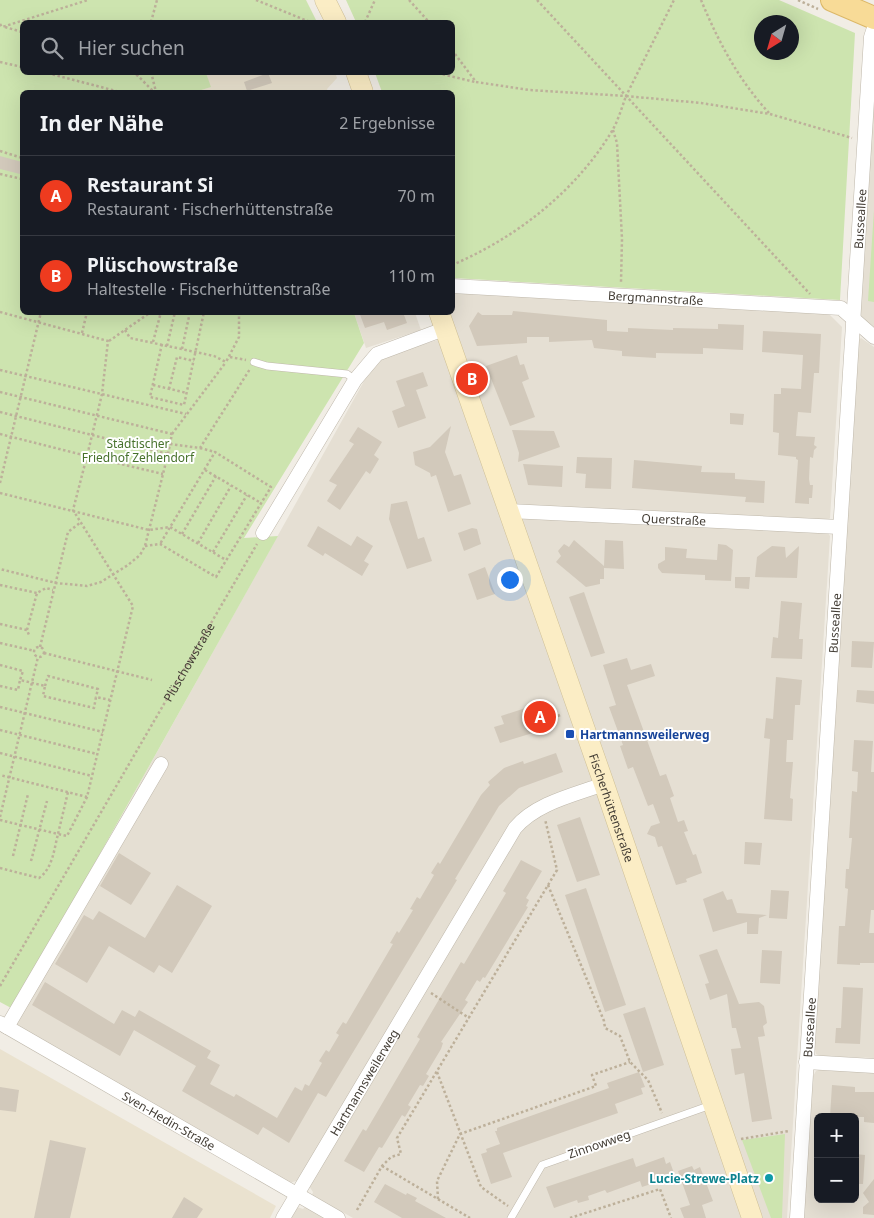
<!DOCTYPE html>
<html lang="de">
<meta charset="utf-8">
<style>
body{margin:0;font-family:"Noto Sans",sans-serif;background:#20242c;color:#f1f3f6}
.controls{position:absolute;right:15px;bottom:15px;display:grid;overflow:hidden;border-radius:8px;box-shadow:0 5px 20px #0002}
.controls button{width:45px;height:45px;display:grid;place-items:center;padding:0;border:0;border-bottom:1px solid #363941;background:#171b24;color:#f1f3f6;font:25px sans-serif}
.compass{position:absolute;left:754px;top:15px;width:45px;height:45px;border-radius:50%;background:#171b24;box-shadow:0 5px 20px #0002;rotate:217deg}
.you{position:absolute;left:509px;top:579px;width:18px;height:18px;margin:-12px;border:4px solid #fff;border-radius:50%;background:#1a73e8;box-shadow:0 0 0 8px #1a73e833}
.badge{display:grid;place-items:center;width:32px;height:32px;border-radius:50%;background:#ee3b1f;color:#fff;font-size:16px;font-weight:700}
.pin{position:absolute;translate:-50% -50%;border:2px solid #fff;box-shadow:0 1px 5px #0006}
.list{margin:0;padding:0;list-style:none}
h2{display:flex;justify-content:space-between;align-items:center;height:65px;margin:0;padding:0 20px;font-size:21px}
h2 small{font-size:16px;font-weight:400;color:#9ea1a6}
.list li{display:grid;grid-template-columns:32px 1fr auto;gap:15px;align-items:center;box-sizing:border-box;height:80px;padding:0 20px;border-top:1px solid #363941}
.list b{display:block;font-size:19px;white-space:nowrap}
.list p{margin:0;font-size:16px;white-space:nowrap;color:#9ea1a6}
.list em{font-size:16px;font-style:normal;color:#9ea1a6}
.icon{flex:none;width:28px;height:28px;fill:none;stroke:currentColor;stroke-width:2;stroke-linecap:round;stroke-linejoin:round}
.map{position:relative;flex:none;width:874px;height:1218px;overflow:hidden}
.search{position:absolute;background:#171b24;box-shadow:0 5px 20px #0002;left:20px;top:20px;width:435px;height:55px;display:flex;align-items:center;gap:12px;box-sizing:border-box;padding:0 18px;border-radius:8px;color:#9ea1a6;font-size:19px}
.panel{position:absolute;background:#171b24;box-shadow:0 5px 20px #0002;left:20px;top:90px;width:435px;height:225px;border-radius:8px}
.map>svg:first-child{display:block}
.residential{fill:#e5dfd3;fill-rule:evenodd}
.education{fill:#eae2cf}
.green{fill:#cde4af;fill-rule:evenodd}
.building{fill:#d2c9bb}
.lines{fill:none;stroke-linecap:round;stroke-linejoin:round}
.lane-casing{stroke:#bfb8ab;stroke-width:8}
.street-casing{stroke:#bfb8ab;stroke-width:15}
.secondary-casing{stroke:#cfc097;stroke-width:21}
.primary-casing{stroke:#dcb868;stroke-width:24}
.path{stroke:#bdb09a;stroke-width:2.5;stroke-dasharray:2.5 2.5;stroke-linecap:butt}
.lane{stroke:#fff;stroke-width:7}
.street{stroke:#fff;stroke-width:14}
.secondary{stroke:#fbedc5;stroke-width:20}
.primary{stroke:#f8db97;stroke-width:22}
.transit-dot{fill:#1a4fb4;stroke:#fff;stroke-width:2}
.culture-dot{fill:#0f9aa8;stroke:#fff;stroke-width:2}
.labels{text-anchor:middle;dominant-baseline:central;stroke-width:4;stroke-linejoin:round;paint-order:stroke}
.street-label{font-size:12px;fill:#433d35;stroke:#fff}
.park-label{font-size:12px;fill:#47722c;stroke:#fff}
.transit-label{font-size:12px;font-weight:bold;fill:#164399;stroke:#fff;text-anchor:start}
.culture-label{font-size:12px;font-weight:bold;fill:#0d838f;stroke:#fff;text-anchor:end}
</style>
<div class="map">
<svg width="874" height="1218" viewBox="0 0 874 1218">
<rect width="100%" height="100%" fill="#f1ede5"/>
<g class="residential">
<polygon points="874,98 874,330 861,316 860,312"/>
<polygon points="453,292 828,313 842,327 830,518 828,521 517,505 446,313 452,312"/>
<polygon points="354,313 415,313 421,330 366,348"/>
<polygon points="861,338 874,347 874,1058 820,1056 816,1054 814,1046 858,341"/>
<polygon points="441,339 592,779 590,784 534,804 516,816 300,1180 289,1183 7,1021 373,365 380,357"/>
<polygon points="522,517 828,533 830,536 787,1218 761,1218 520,519"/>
<polygon points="593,793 598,795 745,1218 353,1218 312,1195 313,1192 309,1186 516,834 531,818"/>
<path d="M819,1070L874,1072V1218H804L812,1078L816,1071ZM818,1117H855V1199H818Z"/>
<polygon points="297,1207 303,1209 305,1207 324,1218 289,1218"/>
</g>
<g class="education">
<polygon points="335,72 337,78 327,89 328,92 195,92 210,87 206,73"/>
<polygon points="0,1049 276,1206 270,1218 0,1218"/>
</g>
<g class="green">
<polygon points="0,0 306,0 317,22 22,22 22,72 206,73 211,87 195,92 22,92 22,312 354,313 364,343 244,538 278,536 13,1009 0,1002"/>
<path d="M346,0H779L855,33L840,300L453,278L452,92H382L375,73L452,72V22H356ZM762,22H792V52H762Z"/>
<polygon points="874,210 874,302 868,301"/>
<polygon points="785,1134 782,1218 771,1218 742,1140"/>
</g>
<g class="building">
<polygon points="268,73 272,83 247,91 244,82"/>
<polygon points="0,156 22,162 20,174 0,169"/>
<polygon points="513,311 607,320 607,331 628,332 628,328 673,330 673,328 718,329 718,324 744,325 743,350 703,348 703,354 656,353 656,358 622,356 622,351 594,348 592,340 549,342 549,337 527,337 527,343 477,346 469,326 478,312 482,315 512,315"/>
<polygon points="359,312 406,312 404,315 407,323 387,330 384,322 365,328"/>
<polygon points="763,331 821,334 819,373 814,373 811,413 798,412 796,436 815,437 814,445 817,447 814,450 813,458 810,457 809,479 810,485 813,485 812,498 809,498 809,504 795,503 798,460 796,459 796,457 778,455 779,433 773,432 774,394 781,394 781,388 801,389 803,355 762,352"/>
<polygon points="517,355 520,365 524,364 529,379 522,382 535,417 510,426 486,366"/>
<polygon points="423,372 428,386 416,390 426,418 398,428 392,411 405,406 396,381"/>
<polygon points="730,413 744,414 743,425 730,424"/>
<polygon points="451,426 445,452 454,476 461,474 471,504 448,512 436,475 431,477 430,473 415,465 413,452 430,447"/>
<polygon points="358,427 382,442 374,455 379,459 370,474 366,471 340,510 327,501 337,485 329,481 354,444 349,441"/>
<polygon points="512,430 554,431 560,447 518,462 519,453"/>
<polygon points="577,457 612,458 611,489 585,488 586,474 576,473"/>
<polygon points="634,460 702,466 701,472 735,473 735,479 765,481 764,503 745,502 746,497 632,488"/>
<polygon points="523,464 563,466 562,487 528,485"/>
<polygon points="407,501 418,539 424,537 432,561 407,569 389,519 391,504"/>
<polygon points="318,526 351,546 357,536 373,546 364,561 369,564 362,576 325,553 323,556 307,546"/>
<polygon points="472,528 477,529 481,544 464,551 458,533"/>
<polygon points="574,540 604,566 605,540 623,541 624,569 604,568 604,579 600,579 600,584 586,587 556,562 561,556 558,551 564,544 569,547"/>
<polygon points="718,544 726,545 733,550 731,581 705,580 705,575 662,573 658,568 658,564 665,560 665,547 687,549 686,558 717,560"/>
<polygon points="772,546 785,547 786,558 799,546 797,578 755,577 757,557"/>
<polygon points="485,567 495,594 477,600 468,574"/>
<polygon points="735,577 750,577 749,589 735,588"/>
<polygon points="584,592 605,653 591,657 569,597"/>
<polygon points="781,601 802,603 799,639 803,639 802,659 771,658 773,637 778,638"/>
<polygon points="852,641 874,642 872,668 851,667"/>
<polygon points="627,658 631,670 651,664 655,676 627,685 660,776 666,774 674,796 670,798 678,822 684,820 688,831 684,832 693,855 696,854 702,873 686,879 687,882 676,885 662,846 658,847 655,837 647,834 651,826 660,823 653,804 648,806 633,767 628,769 620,746 623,745 609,707 616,705 603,665"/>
<polygon points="776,677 802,680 800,705 795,705 793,740 787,740 786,762 793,762 790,798 793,799 792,821 764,819 770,739 764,738 766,718 773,719"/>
<polygon points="857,690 874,691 874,704 856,702"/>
<polygon points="538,704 546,729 500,743 494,727 504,724 501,716"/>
<polygon points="854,740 873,741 871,772 874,772 874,910 871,910 869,933 874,933 874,963 860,963 860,965 837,964 839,926 845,926 848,889 845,888 846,869 849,869 852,838 849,838 852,791 857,792 858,772 852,771"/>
<polygon points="556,753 563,772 519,788 499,806 455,879 457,880 326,1097 318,1093 289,1143 263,1127 258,1135 182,1091 196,1066 134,1030 120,1056 32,1005 45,982 114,1024 122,1010 135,1017 139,1010 211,1051 207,1058 220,1065 210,1084 234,1097 236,1094 277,1118 295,1087 302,1091 305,1084 309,1086 322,1063 319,1061 326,1050 329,1052 339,1035 336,1033 343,1022 346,1024 393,944 390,943 397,931 399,933 413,910 410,909 417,897 420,899 434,875 431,873 438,862 440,864 481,795 490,785 488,782 504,768 523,761 524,764"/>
<polygon points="580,817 600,875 577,882 557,825"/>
<polygon points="745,842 762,843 760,865 744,864"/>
<polygon points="119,853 151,873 131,905 100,886"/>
<polygon points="521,860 542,871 526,898 529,900 526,906 528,907 485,978 483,977 480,982 477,980 465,1000 468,1002 441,1042 443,1043 441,1049 426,1074 429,1076 423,1086 420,1085 408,1105 411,1107 405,1117 402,1115 382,1148 379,1147 364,1172 344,1161 363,1129 366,1131 420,1039 417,1037 461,962 464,964 506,893 503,891"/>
<polygon points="177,885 212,906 172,973 159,965 154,973 109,946 87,983 55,964 84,915 93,920 99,911 145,938"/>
<polygon points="586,888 626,1005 605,1012 565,895"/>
<polygon points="771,890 789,891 787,919 769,918"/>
<polygon points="723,891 727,900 732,899 737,913 767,915 759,918 758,934 747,934 747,922 713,932 703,899"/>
<polygon points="717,949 739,1004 759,1002 764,1006 767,1023 763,1026 765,1036 758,1037 772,1119 752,1122 744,1073 735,1075 731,1049 741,1048 736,1028 732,1028 727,994 710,1000 705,984 709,983 699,955"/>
<polygon points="762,950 782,951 780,984 760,983"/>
<polygon points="843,987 863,988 860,1044 835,1043 836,1028 841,1028"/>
<polygon points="645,1007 664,1065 643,1072 623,1014"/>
<polygon points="639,1072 645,1087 641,1088 643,1094 615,1104 618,1113 503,1153 512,1177 491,1184 481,1154 487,1152 486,1149 500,1144 495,1131 497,1131 497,1128 609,1088 607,1083"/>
<polygon points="832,1085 855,1087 855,1092 874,1092 874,1123 864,1122 864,1117 830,1117"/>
<polygon points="0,1087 19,1090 16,1112 0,1110"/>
<polygon points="50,1140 86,1148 70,1218 34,1218"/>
<polygon points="855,1154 865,1155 863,1184 855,1184"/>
<polygon points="664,1157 666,1164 670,1162 675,1176 642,1187 640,1181 607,1193 605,1190 588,1196 589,1200 578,1203 577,1200 554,1208 546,1187 633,1158 636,1167"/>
<polygon points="692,1166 694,1170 700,1167 713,1201 702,1205 706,1218 684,1218 680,1208 690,1205 678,1171"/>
<polygon points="874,1179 874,1215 863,1214 863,1207 869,1202 863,1193"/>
<polygon points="385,1184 406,1195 407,1193 417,1198 415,1201 446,1218 402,1218 374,1202"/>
<polygon points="184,1197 203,1209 197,1218 172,1218"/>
</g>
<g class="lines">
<defs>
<g id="lane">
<polyline points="254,362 267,366 347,374 355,380"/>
<polyline points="511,1218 542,1165 711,1105"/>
</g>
<g id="street">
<path id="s2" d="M452,286L841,308L874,337"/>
<path id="s3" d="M509,511L839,527"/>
<polyline points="263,533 355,380 377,354 444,329"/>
<path id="s4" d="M0,1023L338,1218"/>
<polyline points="7,1027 161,764"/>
<polyline points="806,1062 874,1066"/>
<path id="s5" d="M283,1218L515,828C536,803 574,795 604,784"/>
<path id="s6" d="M797,1218L871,37L874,28"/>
</g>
<g id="secondary">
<polyline points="325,0 336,22"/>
<polyline points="356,72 363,92"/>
<path id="s7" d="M439,312L604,784L752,1218"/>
</g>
<polyline id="primary" points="832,0 874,18"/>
</defs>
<use href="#lane" class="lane-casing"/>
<use href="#street" class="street-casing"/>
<use href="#secondary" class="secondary-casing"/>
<use href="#primary" class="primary-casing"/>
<g class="path">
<polyline points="256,0 310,22"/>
<polyline points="409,0 429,22"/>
<polyline points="537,0 810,294"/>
<path d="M701,0C718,41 739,81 770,114"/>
<polyline points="798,0 818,9"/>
<polyline points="151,22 157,0"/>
<polyline points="365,22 375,0"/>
<polyline points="0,24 2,27 88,0"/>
<polyline points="5,27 22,32"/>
<polyline points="452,50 476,82 529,90 626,96 674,0"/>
<polyline points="0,62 22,67"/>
<polyline points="43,72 120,92"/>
<polyline points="132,72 138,76 154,92"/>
<polyline points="151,72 156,92"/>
<polyline points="433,72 475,82"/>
<polyline points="613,130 617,143 622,239 621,282"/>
<polyline points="0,151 22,158"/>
<polyline points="0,174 22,179"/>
<path d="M452,265C516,238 576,191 612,131C618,121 622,107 626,96L701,103L770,114L852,138"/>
<polyline points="0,312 108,341 102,394 87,456 163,474"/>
<polyline points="125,330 130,338 214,356 226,362 239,337 239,312"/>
<polyline points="82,333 87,312"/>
<polyline points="109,341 151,312"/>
<polyline points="153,342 161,312"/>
<polyline points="162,344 150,397 184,405 204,312"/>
<polyline points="167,346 175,312"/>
<polyline points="182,349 190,312"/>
<polyline points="230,357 246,360"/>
<polyline points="0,370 186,414"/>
<polyline points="153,385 187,393"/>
<polyline points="169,389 177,357 194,361"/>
<polyline points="0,392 172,434 168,454"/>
<polyline points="0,412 168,454 145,546 140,555 128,565 101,582 87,586 56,583 0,569"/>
<polyline points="0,434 87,456 73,510 133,606 87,797 0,775"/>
<polyline points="172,434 226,362"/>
<polyline points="170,444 200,448 250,369"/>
<polyline points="200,448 215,452"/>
<polyline points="205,470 261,503"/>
<polyline points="0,483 41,312"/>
<polyline points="0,493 149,530 170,527 226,560"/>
<polyline points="182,534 216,476"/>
<polyline points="198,543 231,486"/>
<polyline points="145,546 160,544 216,577 271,487 215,452 160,544"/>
<polyline points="213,552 247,495"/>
<polyline points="0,585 37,593"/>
<polyline points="0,624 27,630 29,635"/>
<polyline points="27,630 37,593 46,588 53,590"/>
<polyline points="0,643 35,651"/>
<polyline points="40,647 68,532 81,522"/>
<circle cx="39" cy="652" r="5"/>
<polyline points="44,653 152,680"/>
<polyline points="0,665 23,671 20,680 45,686 43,696 94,708 96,697 110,700"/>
<polyline points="0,686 18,690 20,680"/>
<polyline points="45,686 48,676 98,689 96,697"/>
<polyline points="0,707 103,732"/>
<polyline points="544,722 560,715"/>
<polyline points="0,730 97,754"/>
<polyline points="0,753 92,776"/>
<polyline points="0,817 38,657"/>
<polyline points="0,820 58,834 68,792"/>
<polyline points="13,856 28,794"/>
<polyline points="31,861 47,801"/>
<path d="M0,868L39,878C53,868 54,849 58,834L67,836L87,797"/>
<polyline points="548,885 604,1021 605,1028 620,1036 630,1062 648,1080 662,1113"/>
<path id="s1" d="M0,986L257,544"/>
<polyline points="431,993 469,1018"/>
<polyline points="437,1072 481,1187 508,1206"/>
<polyline points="741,1139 789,1131"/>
<polyline points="382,1166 470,1218"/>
<polyline points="438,1199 437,1181 460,1134 596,1086 592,1075 630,1062"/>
<polyline points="357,1210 382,1166 391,1157 401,1154 397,1138 557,870 545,819"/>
<polyline points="570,1218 660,1189 671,1218"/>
</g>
<use href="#lane" class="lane"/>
<use href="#street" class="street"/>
<use href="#secondary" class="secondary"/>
<use href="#primary" class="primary"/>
</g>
<rect class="transit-dot" x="565" y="729" width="10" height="10" rx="2.5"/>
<circle class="culture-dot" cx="769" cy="1178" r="5"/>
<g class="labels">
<g class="street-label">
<text stroke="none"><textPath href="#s6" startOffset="1001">Busseallee</textPath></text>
<text stroke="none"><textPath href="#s2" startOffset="204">Bergmannstraße</textPath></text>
<text stroke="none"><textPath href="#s3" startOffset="165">Querstraße</textPath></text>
<text stroke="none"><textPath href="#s6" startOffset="596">Busseallee</textPath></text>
<text stroke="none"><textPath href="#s1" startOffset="375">Plüschowstraße</textPath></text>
<text stroke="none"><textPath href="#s7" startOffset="525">Fischerhüttenstraße</textPath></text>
<text stroke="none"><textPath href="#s6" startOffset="191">Busseallee</textPath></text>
<text stroke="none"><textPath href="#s5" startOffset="158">Hartmannsweilerweg</textPath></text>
<text stroke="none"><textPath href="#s4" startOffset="195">Sven-Hedin-Straße</textPath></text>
<text transform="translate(599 1144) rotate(-19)">Zinnowweg</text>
</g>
<g class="park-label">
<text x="138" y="443">Städtischer<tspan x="138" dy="14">Friedhof Zehlendorf</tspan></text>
</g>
<g class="transit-label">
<text x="580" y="734">Hartmannsweilerweg</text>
</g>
<g class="culture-label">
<text x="759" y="1178">Lucie-Strewe-Platz</text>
</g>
</g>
</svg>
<div class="controls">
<button>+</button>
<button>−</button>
</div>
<svg class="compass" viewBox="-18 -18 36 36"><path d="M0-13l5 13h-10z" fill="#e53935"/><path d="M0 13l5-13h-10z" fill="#9ea1a6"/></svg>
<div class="you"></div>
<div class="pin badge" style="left:540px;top:717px">A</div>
<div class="pin badge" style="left:472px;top:379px">B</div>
<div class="search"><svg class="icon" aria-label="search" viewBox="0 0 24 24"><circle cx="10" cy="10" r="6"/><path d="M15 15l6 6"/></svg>Hier suchen</div>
<section class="panel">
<h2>In der Nähe<small>2 Ergebnisse</small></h2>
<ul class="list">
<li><span class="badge">A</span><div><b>Restaurant Si</b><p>Restaurant · Fischerhüttenstraße</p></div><em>70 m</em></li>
<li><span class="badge">B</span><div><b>Plüschowstraße</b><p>Haltestelle · Fischerhüttenstraße</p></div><em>110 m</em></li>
</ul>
</section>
</div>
